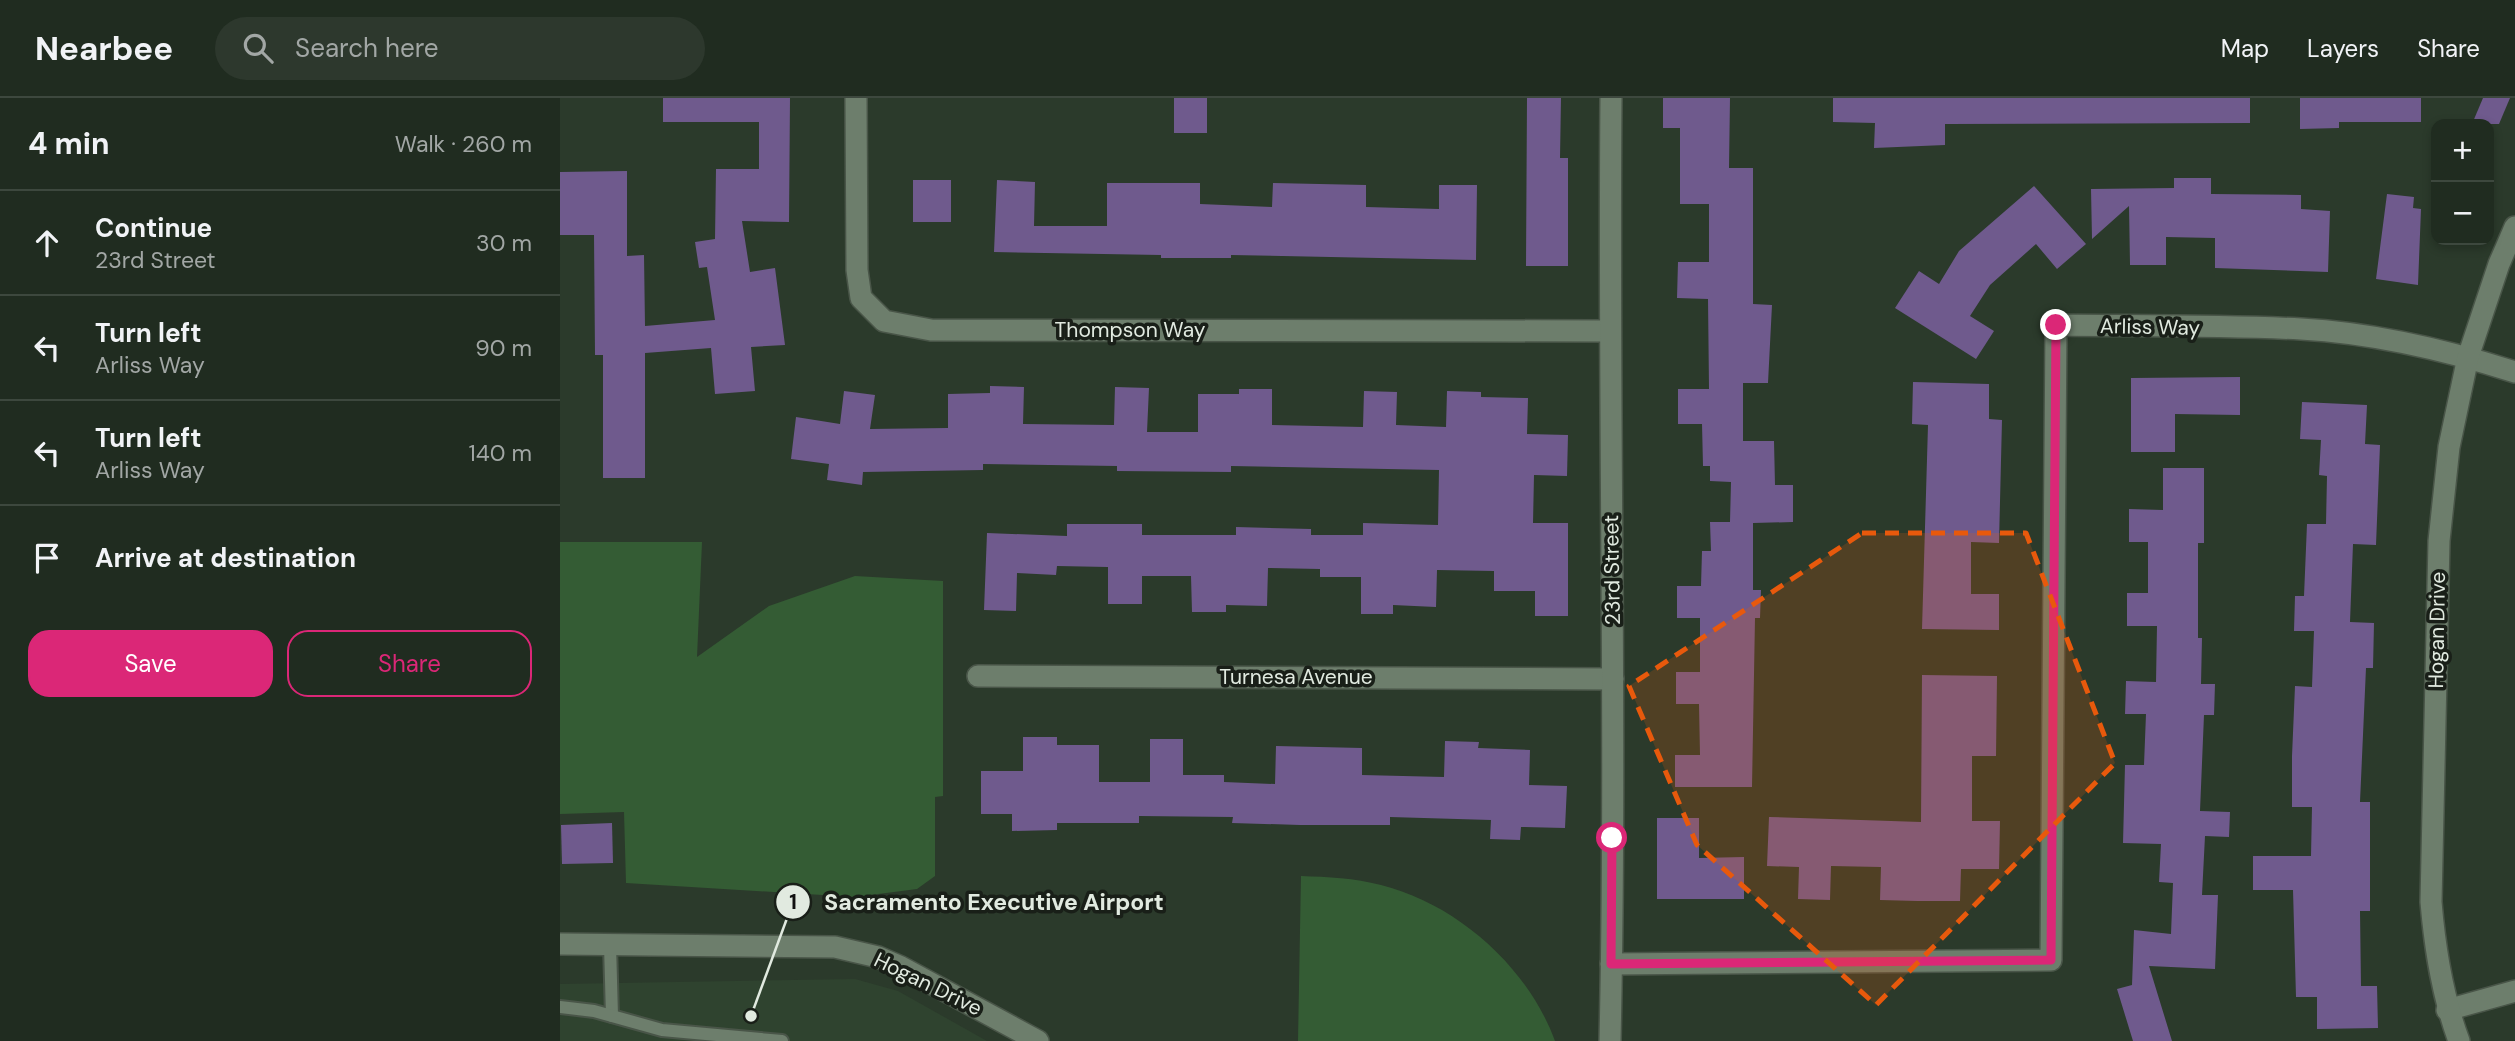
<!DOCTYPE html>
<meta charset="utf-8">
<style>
body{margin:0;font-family:"DM Sans",sans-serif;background:#2d382d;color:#f1f3f6}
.controls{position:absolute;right:21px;top:21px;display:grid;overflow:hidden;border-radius:14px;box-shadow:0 4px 10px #0003}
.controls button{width:63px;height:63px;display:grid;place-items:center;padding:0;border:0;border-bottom:2px solid #3d483e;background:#202c20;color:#f1f3f6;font:35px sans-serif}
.stop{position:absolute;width:21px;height:21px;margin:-16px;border:5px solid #db2777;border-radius:50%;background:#fff}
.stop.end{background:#db2777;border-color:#fff;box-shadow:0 2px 7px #0008}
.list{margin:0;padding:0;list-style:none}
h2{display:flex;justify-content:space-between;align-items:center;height:91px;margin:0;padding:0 28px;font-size:30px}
h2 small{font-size:23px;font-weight:400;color:#a2a7a5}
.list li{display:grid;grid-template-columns:46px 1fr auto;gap:21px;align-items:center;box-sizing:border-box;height:105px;padding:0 28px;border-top:2px solid #3d483e}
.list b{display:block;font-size:26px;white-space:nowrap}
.list p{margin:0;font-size:23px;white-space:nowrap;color:#a2a7a5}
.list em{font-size:23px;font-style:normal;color:#a2a7a5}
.actions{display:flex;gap:14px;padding:21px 28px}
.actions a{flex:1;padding:16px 0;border:2px solid #db2777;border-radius:21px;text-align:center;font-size:24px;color:#db2777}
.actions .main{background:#db2777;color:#fff}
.icon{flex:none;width:38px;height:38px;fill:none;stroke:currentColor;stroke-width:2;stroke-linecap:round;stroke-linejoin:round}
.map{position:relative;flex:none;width:1955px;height:943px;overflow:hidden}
header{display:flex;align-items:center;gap:42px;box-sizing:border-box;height:98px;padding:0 35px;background:#202c20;border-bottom:2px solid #3d483e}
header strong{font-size:33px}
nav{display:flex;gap:38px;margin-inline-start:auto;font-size:24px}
.search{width:490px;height:63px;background:#2d382d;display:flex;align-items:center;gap:18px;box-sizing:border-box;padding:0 24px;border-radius:38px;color:#a2a7a5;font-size:26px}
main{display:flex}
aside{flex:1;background:#202c20}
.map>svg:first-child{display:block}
.built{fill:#2f432f}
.green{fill:#345c34}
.building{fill:#6f5a8d}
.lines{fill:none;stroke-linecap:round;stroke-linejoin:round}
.lane-casing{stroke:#495548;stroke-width:16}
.street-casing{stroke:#495548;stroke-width:24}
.lane{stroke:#6d7e6c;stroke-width:12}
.street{stroke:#6d7e6c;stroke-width:21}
.route{stroke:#db2777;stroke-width:9}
.marked{fill:#e8590c;fill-opacity:0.2;stroke:#e8590c;stroke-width:5;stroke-dasharray:14 9;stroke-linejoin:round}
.labels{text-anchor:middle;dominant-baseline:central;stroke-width:7;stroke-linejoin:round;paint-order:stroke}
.street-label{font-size:21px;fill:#e1eae0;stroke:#191f18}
.leader{fill:none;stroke:#e1eae0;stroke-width:2.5}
.callout-dot{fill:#e1eae0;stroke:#191f18;stroke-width:2.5}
.mark-label{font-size:21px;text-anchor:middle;font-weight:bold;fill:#111}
.callout-label{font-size:23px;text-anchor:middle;font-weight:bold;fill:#e1eae0;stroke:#191f18;stroke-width:7;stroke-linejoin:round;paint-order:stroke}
</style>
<header>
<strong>Nearbee</strong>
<div class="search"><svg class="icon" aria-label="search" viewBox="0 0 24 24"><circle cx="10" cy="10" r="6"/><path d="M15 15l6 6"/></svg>Search here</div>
<nav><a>Map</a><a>Layers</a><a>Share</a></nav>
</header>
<main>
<aside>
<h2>4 min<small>Walk · 260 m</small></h2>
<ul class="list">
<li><svg class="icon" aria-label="ahead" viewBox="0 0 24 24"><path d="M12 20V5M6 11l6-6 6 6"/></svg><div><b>Continue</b><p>23rd Street</p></div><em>30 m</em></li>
<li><svg class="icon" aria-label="left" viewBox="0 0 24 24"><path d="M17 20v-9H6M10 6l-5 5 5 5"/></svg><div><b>Turn left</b><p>Arliss Way</p></div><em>90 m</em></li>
<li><svg class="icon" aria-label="left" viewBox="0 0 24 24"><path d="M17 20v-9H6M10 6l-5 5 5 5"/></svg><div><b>Turn left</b><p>Arliss Way</p></div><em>140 m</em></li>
<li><svg class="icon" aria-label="arrive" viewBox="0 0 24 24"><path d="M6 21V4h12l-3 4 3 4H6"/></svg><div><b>Arrive at destination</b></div></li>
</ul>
<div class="actions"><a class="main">Save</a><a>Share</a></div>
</aside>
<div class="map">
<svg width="1955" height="943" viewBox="0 0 1955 943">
<rect width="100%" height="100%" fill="#2b3a2b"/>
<polygon class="built" points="295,881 338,893 427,943 0,943 0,886"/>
<g class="green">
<polygon points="0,444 142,444 137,559 209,508 295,478 383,483 383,698 375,699 375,778 357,791 295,799 66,785 64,714 0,716"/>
<path d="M741,778C768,779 794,780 821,787C897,806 968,869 995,943H738Z"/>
</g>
<g class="building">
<polygon points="103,0 230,0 229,124 182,123 190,174 215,170 225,247 191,249 195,293 155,296 151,250 85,255 85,380 43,380 43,257 35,257 34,137 0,137 0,74 67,73 67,158 84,157 85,228 155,222 147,169 139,170 135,144 155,141 156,71 199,71 199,24 103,24"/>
<rect x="614" y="0" width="33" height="35"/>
<polygon points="967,0 1001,0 1000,60 1008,60 1008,168 966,168"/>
<polygon points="1103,0 1170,0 1169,70 1193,70 1193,206 1212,207 1208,285 1183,285 1183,343 1214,343 1215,387 1233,387 1233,424 1193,425 1193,492 1201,492 1200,520 1195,520 1192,689 1115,689 1115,657 1140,657 1139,606 1116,606 1116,574 1140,574 1140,520 1117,520 1117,488 1141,488 1142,453 1151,453 1150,424 1170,424 1171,384 1150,383 1150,368 1143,368 1142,326 1118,326 1118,291 1149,291 1148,201 1117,200 1118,164 1149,164 1149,106 1120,106 1120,30 1103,30"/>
<polygon points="1273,0 1690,0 1690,25 1385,26 1385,47 1314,50 1315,25 1273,24"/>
<polygon points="1740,0 1861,0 1861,24 1779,24 1779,30 1740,31"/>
<polygon points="1923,0 1950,0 1939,26 1912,26"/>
<polygon points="1614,80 1651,80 1651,96 1741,97 1741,111 1770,113 1768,174 1655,170 1655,140 1606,139 1606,167 1570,167 1569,108 1532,141 1531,91 1614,90"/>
<rect x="353" y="82" width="38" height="42"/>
<polygon points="437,82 475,84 474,128 547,128 547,85 640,85 640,106 712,109 713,85 806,87 806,109 879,111 879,87 917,87 916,162 671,157 671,160 601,160 601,157 434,154"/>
<polygon points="1474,88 1526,146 1497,171 1476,146 1430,187 1410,218 1434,233 1416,261 1335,210 1359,173 1379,186 1399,153"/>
<polygon points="1827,96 1854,99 1853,110 1861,111 1858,187 1816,181"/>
<polygon points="1680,279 1680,317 1615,316 1615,354 1571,354 1571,280"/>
<polygon points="1353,284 1429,286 1429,321 1442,322 1439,445 1411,444 1411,496 1439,496 1439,532 1362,531 1368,327 1352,326"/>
<polygon points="430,288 464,289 463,326 554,327 555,289 589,290 587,334 638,334 638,296 679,296 679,291 712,291 712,327 803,329 804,293 837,294 836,327 886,329 887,293 921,294 921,299 968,300 967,336 1008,337 1007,378 974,377 973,425 1008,425 1008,518 975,518 975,493 934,493 934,473 877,472 876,509 833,507 833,516 801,516 801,479 760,479 760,471 708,470 707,508 666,507 666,514 632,514 631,478 582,478 582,506 548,506 548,469 497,468 496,477 457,475 456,513 424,512 427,435 507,438 507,426 582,426 582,437 676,437 676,429 751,431 751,437 803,437 803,425 878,427 879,372 671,368 671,374 557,373 557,368 423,366 423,372 303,374 302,387 267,382 269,366 231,361 236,319 280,326 284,293 315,297 310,331 388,330 388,296 430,295"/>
<polygon points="1742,304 1807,307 1805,346 1820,347 1816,447 1793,446 1790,524 1814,525 1813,570 1806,570 1800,704 1810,704 1810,813 1800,813 1801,888 1817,888 1818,930 1757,931 1757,899 1736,899 1733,792 1693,792 1693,758 1751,758 1752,709 1732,709 1732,658 1735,588 1752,589 1754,533 1734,533 1735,498 1744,498 1747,426 1766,426 1767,378 1759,377 1761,342 1740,341"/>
<polygon points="1603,370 1644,370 1644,445 1638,445 1638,540 1642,540 1641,586 1655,586 1654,617 1644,617 1640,713 1670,714 1669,739 1645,738 1642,797 1658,797 1655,871 1589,868 1612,943 1573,943 1557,891 1572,887 1574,832 1611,836 1613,785 1599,784 1601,746 1563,745 1565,667 1584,667 1586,616 1565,616 1566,583 1596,584 1597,528 1567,528 1567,495 1588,495 1588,444 1569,444 1569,411 1603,412"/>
<polygon points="1362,577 1437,578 1436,658 1412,658 1412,723 1440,723 1439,771 1401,771 1400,803 1357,803 1320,802 1321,769 1271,768 1270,802 1238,801 1239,769 1207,768 1209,719 1361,724"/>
<polygon points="463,639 497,639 497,647 539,647 539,684 590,684 590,641 623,641 623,677 664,677 664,684 715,686 716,648 802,650 802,677 884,679 885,643 919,644 918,650 970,652 969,687 1007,688 1005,730 961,729 960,742 930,741 931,722 830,719 830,727 740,727 672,725 673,719 579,718 579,725 497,725 497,732 452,733 452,716 421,716 421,673 463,673"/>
<polygon points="1097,720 1139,720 1139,760 1184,759 1184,801 1097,801"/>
<polygon points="52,725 53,765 2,766 1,727"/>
</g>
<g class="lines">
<defs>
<g id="lane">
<polyline points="50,847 52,918"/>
<polyline points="0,909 34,913 102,932 222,943"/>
</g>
<g id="street">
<polyline points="296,0 297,172 301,200 324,223 371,232 1049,233"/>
<polyline points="418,578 1053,581"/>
<polyline points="0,846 275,849 318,859 341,869 478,943"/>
<path d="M1051,866L1491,862L1496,227C1578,228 1660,227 1741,231C1814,235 1886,252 1955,274"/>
<polyline points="1887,912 1955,893"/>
<path d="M1050,943C1057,629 1048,314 1051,0"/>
<path d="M1899,943C1882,897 1875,852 1871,804L1879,443L1889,349L1908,259L1939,166L1955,129"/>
</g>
</defs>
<use href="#lane" class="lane-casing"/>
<use href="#street" class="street-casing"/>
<use href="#lane" class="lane"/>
<use href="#street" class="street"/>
</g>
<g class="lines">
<polyline class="route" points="1052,740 1051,866 1491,862 1496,227"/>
</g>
<path class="marked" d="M1302,435H1466L1555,665L1316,907L1137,747L1069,588Z"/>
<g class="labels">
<g class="street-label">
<text transform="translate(1590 229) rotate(1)">Arliss Way</text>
<text x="570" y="232">Thompson Way</text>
<text transform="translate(1052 472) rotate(-91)">23rd Street</text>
<text transform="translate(1877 532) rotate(-89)">Hogan Drive</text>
<text x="736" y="579">Turnesa Avenue</text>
<text transform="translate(368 886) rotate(26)">Hogan Drive</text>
</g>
</g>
<path class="leader" d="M191 918L233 804"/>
<g class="callout-dot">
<circle cx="191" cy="918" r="7"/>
<circle cx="233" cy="804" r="18"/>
</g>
<g class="mark-label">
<text x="233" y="811">1</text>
</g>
<g class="callout-label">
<text x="434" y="812">Sacramento Executive Airport</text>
</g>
</svg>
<div class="controls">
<button>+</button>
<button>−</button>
</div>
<div class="stop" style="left:1052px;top:740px"></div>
<div class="stop end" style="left:1496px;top:227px"></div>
</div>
</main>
